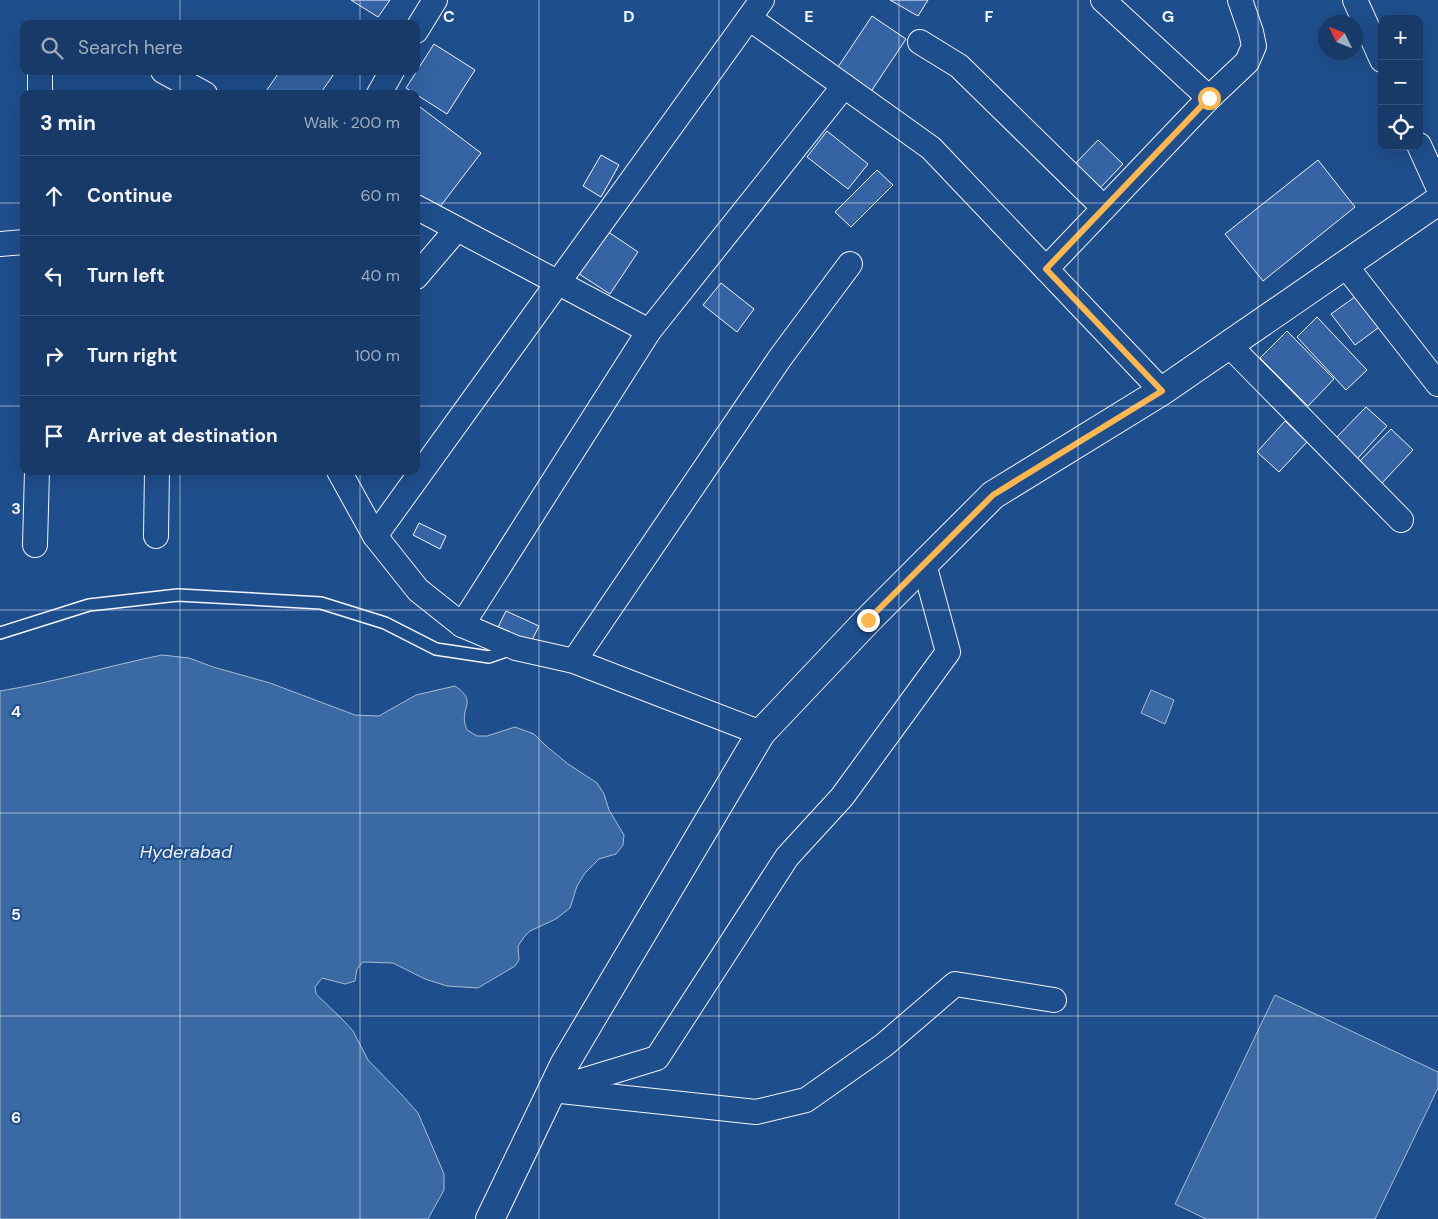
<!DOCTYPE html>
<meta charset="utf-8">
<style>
body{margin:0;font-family:"DM Sans",sans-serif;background:#244571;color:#f1f3f6}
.controls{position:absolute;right:15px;top:15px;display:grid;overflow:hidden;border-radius:10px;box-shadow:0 5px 20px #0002}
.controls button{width:45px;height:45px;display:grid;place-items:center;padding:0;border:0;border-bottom:1px solid #36547d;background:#173a69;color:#f1f3f6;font:25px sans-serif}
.compass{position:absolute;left:1318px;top:15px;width:45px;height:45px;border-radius:50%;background:#173a69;box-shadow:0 5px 20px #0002;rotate:313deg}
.stop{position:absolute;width:15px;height:15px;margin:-11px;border:4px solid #ffb74d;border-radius:50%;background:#fff}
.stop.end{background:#ffb74d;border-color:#fff;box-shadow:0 1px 5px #0008}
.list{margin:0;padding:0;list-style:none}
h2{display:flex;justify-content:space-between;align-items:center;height:65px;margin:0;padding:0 20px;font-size:21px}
h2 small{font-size:16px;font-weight:400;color:#9eadc0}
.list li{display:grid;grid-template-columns:32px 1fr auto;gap:15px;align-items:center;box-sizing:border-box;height:80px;padding:0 20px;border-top:1px solid #36547d}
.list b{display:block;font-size:19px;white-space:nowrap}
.list em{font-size:16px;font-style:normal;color:#9eadc0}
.icon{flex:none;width:28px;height:28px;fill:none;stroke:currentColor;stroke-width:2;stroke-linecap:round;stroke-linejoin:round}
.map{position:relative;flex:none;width:1438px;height:1219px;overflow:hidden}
.search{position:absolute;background:#173a69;box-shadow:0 5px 20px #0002;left:20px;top:20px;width:400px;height:55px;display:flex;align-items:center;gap:12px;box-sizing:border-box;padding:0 18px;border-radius:10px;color:#9eadc0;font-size:19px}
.panel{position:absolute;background:#173a69;box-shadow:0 5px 20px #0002;left:20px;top:90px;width:400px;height:385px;border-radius:10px}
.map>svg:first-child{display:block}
.water{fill:#3b69a3;stroke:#a8bbd7}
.building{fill:#3563a3;stroke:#f2f6ff}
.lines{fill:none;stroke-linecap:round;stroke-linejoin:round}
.service-casing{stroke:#f2f6ff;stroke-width:14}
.minor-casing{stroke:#f2f6ff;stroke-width:26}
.tertiary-casing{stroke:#f2f6ff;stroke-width:30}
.service{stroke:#1f4e8c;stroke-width:11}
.minor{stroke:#1f4e8c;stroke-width:24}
.tertiary{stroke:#1f4e8c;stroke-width:28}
.route{stroke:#ffb74d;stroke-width:6}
.grid{fill:none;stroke:#f2f6ff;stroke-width:1;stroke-opacity:0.55}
.labels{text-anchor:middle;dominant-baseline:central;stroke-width:4;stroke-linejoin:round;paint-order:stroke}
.water-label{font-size:18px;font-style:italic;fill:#f2f6ff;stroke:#1f4e8c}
.grid-label{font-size:16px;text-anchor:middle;font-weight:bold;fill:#f2f6ff;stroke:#1f4e8c;stroke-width:4;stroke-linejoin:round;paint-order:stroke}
</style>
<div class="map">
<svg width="1438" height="1219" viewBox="0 0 1438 1219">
<rect width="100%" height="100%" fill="#1f4e8c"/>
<g class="water">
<path d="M162,655L189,658L213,667L270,683L355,715L379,716L416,695L455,686C480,703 457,707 467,730L477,736H487L515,727L534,734L545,745L568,764L597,783L604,794L609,810L624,835L623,845L616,854L599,859L585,873L577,886L570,908L556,919L530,931L524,937L518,946L519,960L515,966L478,988L447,986L425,979L393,963L363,962L357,969L355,981L345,984L322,978L315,987L316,994L343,1020L353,1031L368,1060L402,1095L418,1113L444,1174V1190L428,1219H0V691C55,682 108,666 162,655Z"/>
<polygon points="1151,690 1174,700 1165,724 1141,713"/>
<polygon points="1275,995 1438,1072 1438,1088 1375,1219 1206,1219 1175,1204"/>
</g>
<g class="building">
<polygon points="351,0 390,0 378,17"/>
<polygon points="890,0 928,0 918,16"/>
<polygon points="872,16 906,39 870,93 836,70"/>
<polygon points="434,44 475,70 447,114 406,88"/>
<polygon points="280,71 336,71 320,94 264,94"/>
<polygon points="416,104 481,153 436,212 416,197"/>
<polygon points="827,131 868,164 848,189 807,157"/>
<polygon points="1098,140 1123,164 1099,189 1074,165"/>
<polygon points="601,155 619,165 601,197 583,186"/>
<polygon points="1318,160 1355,207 1263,281 1225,234"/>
<polygon points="877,170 893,185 851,227 835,212"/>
<polygon points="604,229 638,252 610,294 576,272"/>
<polygon points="721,283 754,309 737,332 703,305"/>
<polygon points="1359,294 1382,325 1355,345 1331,314"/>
<polygon points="1317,317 1367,370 1346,390 1297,337"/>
<polygon points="1287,331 1334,379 1308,406 1260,358"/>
<polygon points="1366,407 1387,426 1357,459 1335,439"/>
<polygon points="1285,421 1307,442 1279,472 1257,452"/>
<polygon points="1391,429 1413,450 1381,484 1359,462"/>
<polygon points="419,523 446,536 440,549 413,535"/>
<polygon points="506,611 539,626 531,642 498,627"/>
</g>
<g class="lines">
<defs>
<polyline id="service" points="0,633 89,605 178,595 321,603 385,623 436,649 489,657 512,649"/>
<g id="minor">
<polyline points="762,0 749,18 931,148 1162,391"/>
<polyline points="1103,0 1209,98"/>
<polyline points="1355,0 1382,60"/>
<polyline points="416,31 435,0"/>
<polyline points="920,42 959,66 1104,208"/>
<polyline points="163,71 205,94"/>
<polyline points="40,73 40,94"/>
<polyline points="379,94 392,71"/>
<polyline points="1419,145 1438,187"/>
<polyline points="416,207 649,331"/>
<polyline points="0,244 24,242"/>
<polyline points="1345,265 1438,384"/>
<polyline points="1046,269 1209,98 1247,62 1254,46 1251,32 1240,0"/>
<polyline points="416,277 457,229"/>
<polyline points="1228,344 1401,520"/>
<polyline points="339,471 375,536 418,590 462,625 516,648 574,661 761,733"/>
<polyline points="156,536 157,471"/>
<polyline points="375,536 749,18"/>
<polyline points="35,545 37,471"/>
<polyline points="462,625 649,331 844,86"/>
<polyline points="574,661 780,358 850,264"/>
<polyline points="552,1090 657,1058 787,857 842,797 948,652 924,564"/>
<polyline points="561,1091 756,1112 806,1100 884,1045 955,984 1054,1000"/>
</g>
<polyline id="tertiary" points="490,1219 564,1065 761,733 868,620 993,495 1162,391 1438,201"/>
</defs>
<use href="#service" class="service-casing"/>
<use href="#minor" class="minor-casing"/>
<use href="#tertiary" class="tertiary-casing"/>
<use href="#service" class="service"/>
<use href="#minor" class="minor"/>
<use href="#tertiary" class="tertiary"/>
</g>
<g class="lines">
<polyline class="route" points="868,620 993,495 1162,391 1046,269 1209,98"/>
</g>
<path class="grid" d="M180,0V24M360,0V24M539,0V1219M719,0V1219M899,0V1219M1078,0V1219M1258,0V1219M180,71V94M360,71V94M0,203H24M416,203H1438M0,406H24M416,406H1438M180,471V1219M360,471V1219M0,610H1438M0,813H1438M0,1016H1438"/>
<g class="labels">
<g class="water-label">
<text x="186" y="852">Hyderabad</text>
</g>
</g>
<g class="grid-label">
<text x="449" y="22">C</text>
<text x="629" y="22">D</text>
<text x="809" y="22">E</text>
<text x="989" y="22">F</text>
<text x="1168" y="22">G</text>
<text x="16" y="514">3</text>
<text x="16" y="717">4</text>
<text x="16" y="920">5</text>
<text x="16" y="1123">6</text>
</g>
</svg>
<div class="controls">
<button>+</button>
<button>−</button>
<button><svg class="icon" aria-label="locate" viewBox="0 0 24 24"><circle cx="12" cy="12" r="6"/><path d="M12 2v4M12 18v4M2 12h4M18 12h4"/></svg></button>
</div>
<svg class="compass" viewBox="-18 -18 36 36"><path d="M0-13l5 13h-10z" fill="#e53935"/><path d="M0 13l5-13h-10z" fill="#9eadc0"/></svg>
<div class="stop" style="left:1209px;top:98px"></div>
<div class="stop end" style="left:868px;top:620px"></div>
<div class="search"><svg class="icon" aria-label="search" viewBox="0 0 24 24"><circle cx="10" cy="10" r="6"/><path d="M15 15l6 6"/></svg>Search here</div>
<section class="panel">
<h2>3 min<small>Walk · 200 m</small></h2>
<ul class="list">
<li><svg class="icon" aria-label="ahead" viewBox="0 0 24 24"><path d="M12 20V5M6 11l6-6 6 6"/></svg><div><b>Continue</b></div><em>60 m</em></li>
<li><svg class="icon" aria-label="left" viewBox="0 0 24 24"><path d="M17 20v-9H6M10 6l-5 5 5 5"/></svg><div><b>Turn left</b></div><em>40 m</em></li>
<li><svg class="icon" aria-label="right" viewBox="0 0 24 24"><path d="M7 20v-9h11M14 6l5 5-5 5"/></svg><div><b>Turn right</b></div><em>100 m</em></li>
<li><svg class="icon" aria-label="arrive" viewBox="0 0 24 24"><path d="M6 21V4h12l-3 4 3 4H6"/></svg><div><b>Arrive at destination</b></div></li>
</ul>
</section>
</div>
